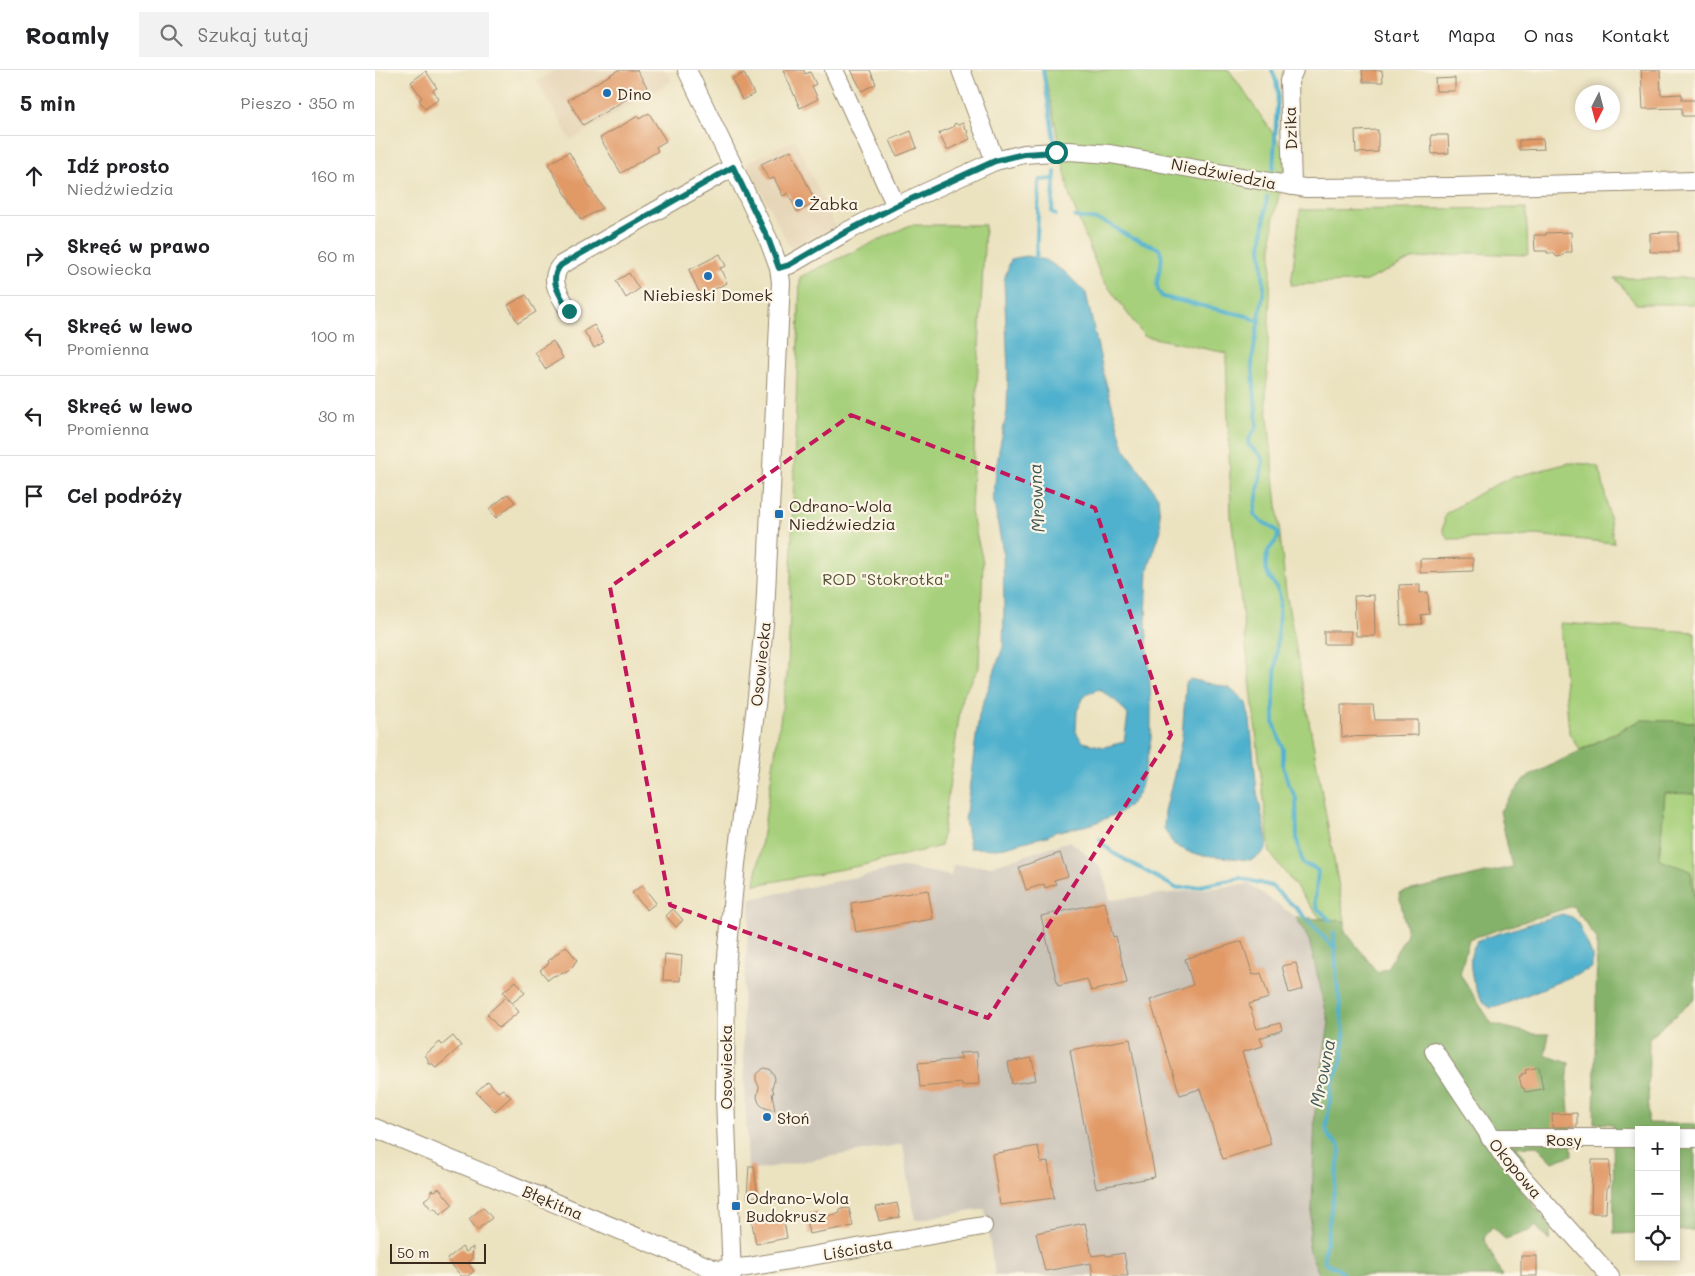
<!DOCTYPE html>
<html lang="pl">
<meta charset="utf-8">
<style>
body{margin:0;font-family:Mali,sans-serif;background:#f2f2f2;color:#202124}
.controls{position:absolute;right:15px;bottom:15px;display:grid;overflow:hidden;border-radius:0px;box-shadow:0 2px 8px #0003}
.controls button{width:45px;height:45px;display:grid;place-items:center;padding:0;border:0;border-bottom:1px solid #e0e0e0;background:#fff;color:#202124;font:25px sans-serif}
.compass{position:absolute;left:1200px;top:15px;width:45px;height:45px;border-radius:50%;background:#fff;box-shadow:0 2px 8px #0003;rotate:186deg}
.scale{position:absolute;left:15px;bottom:12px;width:96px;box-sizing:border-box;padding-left:5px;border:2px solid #3b2a1e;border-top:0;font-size:14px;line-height:18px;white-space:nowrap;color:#3b2a1e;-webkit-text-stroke:4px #fcf5e5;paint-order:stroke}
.stop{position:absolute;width:15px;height:15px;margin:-11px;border:4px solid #0f766e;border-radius:50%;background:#fff}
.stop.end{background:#0f766e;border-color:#fff;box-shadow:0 1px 5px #0008}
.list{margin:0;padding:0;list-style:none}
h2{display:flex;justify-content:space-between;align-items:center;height:65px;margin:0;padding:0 20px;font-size:21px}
h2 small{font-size:16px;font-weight:400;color:#757577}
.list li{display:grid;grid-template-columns:32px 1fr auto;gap:15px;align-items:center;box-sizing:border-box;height:80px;padding:0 20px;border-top:1px solid #e0e0e0}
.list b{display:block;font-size:19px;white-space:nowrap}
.list p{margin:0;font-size:16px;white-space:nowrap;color:#757577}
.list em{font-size:16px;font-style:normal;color:#757577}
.icon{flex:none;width:28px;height:28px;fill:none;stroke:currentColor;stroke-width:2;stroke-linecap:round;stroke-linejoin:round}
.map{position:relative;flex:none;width:1320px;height:1206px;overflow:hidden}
header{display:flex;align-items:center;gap:30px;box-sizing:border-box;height:70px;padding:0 25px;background:#fff;border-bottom:1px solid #e0e0e0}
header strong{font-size:24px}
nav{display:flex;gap:28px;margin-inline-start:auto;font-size:18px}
.search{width:350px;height:45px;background:#f2f2f2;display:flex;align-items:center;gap:12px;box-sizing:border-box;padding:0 18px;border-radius:0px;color:#757577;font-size:19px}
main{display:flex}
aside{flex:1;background:#fff}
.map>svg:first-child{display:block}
.built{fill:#e6d5b7}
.industrial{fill:#cac3b8}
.green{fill:#a7d07b;stroke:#717d4c}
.forest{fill:#85b26b;stroke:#606e44}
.water{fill:#4fb1cd;stroke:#456e76;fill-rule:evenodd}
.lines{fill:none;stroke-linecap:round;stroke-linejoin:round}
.stream{stroke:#4fb1cd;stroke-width:4}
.building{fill:#e19966}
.minor-casing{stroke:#93866f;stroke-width:20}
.minor{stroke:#fff;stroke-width:18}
.route{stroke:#0f766e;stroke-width:6}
.marked{fill:none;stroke:#c2185b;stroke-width:4;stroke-dasharray:10 6;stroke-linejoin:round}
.poi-dot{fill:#1f6fb2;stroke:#fcf5e5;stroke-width:2}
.labels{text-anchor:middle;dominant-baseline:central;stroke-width:4.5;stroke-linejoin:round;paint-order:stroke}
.poi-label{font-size:16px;fill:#3b2a1e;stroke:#fcf5e5;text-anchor:start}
.street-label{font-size:16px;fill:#3b2a1e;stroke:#fcf5e5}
.park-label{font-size:16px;fill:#565435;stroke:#fcf5e5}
.water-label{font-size:18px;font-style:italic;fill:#42595b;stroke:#fcf5e5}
</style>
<header>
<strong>Roamly</strong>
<div class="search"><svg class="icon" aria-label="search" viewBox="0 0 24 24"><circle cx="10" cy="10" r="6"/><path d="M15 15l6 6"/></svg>Szukaj tutaj</div>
<nav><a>Start</a><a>Mapa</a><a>O nas</a><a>Kontakt</a></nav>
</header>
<main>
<aside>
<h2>5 min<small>Pieszo · 350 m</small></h2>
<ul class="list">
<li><svg class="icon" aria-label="ahead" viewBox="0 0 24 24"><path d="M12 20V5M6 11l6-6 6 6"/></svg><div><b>Idź prosto</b><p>Niedźwiedzia</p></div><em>160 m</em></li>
<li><svg class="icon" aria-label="right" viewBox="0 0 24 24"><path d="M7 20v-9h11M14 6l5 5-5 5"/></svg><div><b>Skręć w prawo</b><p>Osowiecka</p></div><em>60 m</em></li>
<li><svg class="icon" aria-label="left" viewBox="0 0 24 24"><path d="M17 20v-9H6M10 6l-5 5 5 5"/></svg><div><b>Skręć w lewo</b><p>Promienna</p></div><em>100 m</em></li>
<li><svg class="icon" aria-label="left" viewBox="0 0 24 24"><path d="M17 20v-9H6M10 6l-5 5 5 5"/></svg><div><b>Skręć w lewo</b><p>Promienna</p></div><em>30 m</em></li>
<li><svg class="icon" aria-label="arrive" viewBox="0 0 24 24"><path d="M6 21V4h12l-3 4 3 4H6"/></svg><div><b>Cel podróży</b></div></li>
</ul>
</aside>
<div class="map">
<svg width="1320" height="1206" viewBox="0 0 1320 1206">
<rect width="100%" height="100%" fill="#fcf5e5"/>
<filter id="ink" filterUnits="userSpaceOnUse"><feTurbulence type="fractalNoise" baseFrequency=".02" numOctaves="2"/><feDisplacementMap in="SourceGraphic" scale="10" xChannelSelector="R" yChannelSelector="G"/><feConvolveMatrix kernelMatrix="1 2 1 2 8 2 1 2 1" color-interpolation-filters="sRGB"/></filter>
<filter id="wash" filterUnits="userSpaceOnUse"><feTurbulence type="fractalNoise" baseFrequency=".0096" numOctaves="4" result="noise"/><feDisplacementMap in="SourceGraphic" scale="20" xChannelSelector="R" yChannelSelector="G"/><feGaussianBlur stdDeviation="1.12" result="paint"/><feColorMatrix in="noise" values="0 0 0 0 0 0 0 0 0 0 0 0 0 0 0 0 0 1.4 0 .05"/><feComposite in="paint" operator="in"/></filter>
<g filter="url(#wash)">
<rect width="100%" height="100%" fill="#ebe2c0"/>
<g class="built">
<polygon points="181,0 291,0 297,11 196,70 162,11"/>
<polygon points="420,69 460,156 415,178 372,93"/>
</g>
<polygon class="industrial" points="695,771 726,797 735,830 874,814 921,847 934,870 954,953 940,1042 937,1139 933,1177 945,1206 620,1206 610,1139 540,1150 528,1074 373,1101 367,938 376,829 529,797 576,806 578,795 616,796"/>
<g class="green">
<polygon points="669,0 854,0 913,85 898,151 891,328 911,523 970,851 945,848 895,783 856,446 851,283 769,266 726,207 695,127"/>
<polygon points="1151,138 1153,185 1094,183 1037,189 991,211 916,215 925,140"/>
<polygon points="535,155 610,155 596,442 608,492 604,598 587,626 566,776 484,796 380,815 413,599 425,207"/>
<polygon points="1240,208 1320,208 1320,234 1261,234"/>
<polygon points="1194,393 1212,394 1223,397 1227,407 1239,473 1160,465 1136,468 1073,469 1068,461 1070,444 1110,420 1135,408"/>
<polygon points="1185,553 1320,562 1320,652 1266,650 1205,680 1194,663"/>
<polygon points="1290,722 1320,724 1320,835 1316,801 1284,790"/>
</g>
<polygon class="forest" points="1266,650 1320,652 1320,724 1290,723 1284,790 1316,801 1320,835 1320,929 1274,968 1273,1053 1320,1054 1320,1160 1301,1161 1301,1060 1264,1060 1264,1163 1239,1164 1238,1054 1219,1053 1222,869 1198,836 1094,869 1085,904 1117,954 1158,964 1174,964 1170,985 1194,993 1192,1015 1197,1085 1178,1092 1162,1076 1141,1077 1150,1086 1145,1118 1176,1157 1174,1171 1160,1155 1154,1161 1130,1169 1117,1157 1109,1168 1127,1206 945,1206 933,1177 937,1139 940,1042 954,953 934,870 921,847 970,851 970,861 1002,902 1012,898 1032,864 1024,823 1137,797 1125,741 1149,709"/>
<g class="water">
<path d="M651,186L671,190L691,203L711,223L730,309L749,378L783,427L786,460L773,499L771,551L776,633V669L766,718L760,729L748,741L718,754L680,762L672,766L622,779L595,778L590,750L604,645L628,577L629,540L628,482L618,428L624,380L632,342L633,301L629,210L636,189ZM724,619L742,632L753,645L749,672L729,677L708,672L701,662L702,641L710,625Z"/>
<polygon points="815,609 854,618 863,625 871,633 875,650 882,722 892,770 891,779 884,786 875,790 818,784 798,774 789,758 790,741 799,705 807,667 811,613"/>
<path d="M1187,844L1197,847L1202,851L1217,885V898L1125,936L1115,938C1100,927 1092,898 1097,881C1098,877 1101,874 1103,870Z"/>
</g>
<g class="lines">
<g class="stream">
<polyline points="668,0 679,70"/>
<polyline points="897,0 901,11 903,22 898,99"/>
<polyline points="680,102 677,142 681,145"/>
<path d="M892,127L886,178L889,218L877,291L882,356L874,369L873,374C879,382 886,382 888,392L879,444C883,453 895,453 901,461C907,469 896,475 893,481C892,484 891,490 891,493C889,510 903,511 905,528L899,625V653L908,679V696L913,713L921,728L922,770L928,794L938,797L943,801L940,831L942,838L955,850"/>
<path d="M700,147L723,150L736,155L753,166L783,178C795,192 772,213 788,227L872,246L884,252"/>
<polyline points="661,193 664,113 665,110 679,109"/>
<polyline points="725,769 730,776 738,783 801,818 820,817 865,808 896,816 920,837 960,879"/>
<path d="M959,863L962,914L969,963L967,990L957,1014L951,1058C952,1067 958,1070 964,1075L965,1081L949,1186L950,1192C957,1197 965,1198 969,1206"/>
</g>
</g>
<g id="blocks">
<g class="building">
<polygon points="243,0 262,0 272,17 208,55 193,30"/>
<polygon points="408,0 429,0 430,4 435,2 441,14 437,16 443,29 425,38"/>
<polygon points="476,0 495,0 501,14 487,21"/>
<polygon points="987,0 1007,0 1008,12 988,12"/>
<polygon points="1266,0 1285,0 1286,25 1307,24 1307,30 1320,30 1320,46 1307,46 1307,38 1268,39"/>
<polygon points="51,1 62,18 58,20 64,29 50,39 44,30 47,28 36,12"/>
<polygon points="369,3 379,24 367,30 357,9"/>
<polygon points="1080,8 1080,21 1061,21 1060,9"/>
<polygon points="274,43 291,71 281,77 283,81 246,103 225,68 263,46 264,49"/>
<polygon points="580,53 583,55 588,53 590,59 593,61 592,63 595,69 572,80 564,63 578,57"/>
<polygon points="1003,60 1003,82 981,83 980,61"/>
<polygon points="536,61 542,78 522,86 515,70"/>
<polygon points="1056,65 1073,65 1074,83 1057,84"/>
<polygon points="1168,69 1169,79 1144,80 1144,70"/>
<polygon points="416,80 441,133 422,142 413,123 408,126 399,108 394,110 386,94"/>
<polygon points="194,82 227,138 206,150 173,94"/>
<polygon points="1196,162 1197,182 1191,182 1187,186 1182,187 1178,183 1172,183 1172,181 1160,181 1159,165 1171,165 1171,163"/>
<polygon points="1289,162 1303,162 1303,182 1275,182 1275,163"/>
<polygon points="345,184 351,196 345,198 352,213 326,226 314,200"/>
<polygon points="254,203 264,219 251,228 241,211"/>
<polygon points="151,225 161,242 143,253 133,235"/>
<polygon points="219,255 229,272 219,278 209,261"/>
<polygon points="178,271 188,288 170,299 160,282"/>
<polygon points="133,424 140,432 121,448 114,439"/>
<polygon points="1098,488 1098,501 1045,503 1045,489"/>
<polygon points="1045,514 1045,523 1053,522 1054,544 1046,545 1047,554 1026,555 1024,515"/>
<polygon points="999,525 1000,566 981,566 979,526"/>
<rect x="949" y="561" width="27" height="13"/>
<polygon points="966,635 998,635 1000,650 1043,650 1043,665 967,667"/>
<polygon points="685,783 693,806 679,810 681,814 670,818 669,814 651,820 644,797"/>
<polygon points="267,815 281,833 272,840 257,823"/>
<polygon points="553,820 558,849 481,862 476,833"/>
<polygon points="730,832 738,867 741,866 752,913 716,921 712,909 683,916 666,846"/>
<polygon points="298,839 308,850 301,857 291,846"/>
<polygon points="867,871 878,905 886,903 894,928 874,934 882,959 905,953 907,960 885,968 888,976 867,982 896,1074 848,1089 825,1019 805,1025 775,930 818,915 810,889"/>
<polygon points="191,876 202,890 197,897 192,902 178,906 173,910 165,900 174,893 173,891"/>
<polygon points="290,884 307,886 305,911 288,910"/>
<polygon points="921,893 928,919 914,923 907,896"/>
<polygon points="141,911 150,923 137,933 128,922"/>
<polygon points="131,927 144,942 124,958 112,944"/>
<polygon points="78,966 86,976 61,998 58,994 53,994 53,989 50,985 65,972 67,975"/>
<polygon points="755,969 780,1107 721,1118 695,980"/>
<polygon points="602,982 604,1014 587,1016 587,1013 545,1017 543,993 587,989 584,983"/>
<polygon points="657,988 661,1010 637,1014 633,992"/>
<polygon points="1164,997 1168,1019 1150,1022 1149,1018 1147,1018 1144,1006 1147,1006 1146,1004 1151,1003 1150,1000"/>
<polygon points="388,998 394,999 399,1005 400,1009 397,1017 399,1023 397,1023 400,1041 388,1037 384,1033 382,1027 384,1017 381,1010 381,1004"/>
<polygon points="113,1011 123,1022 128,1019 136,1027 120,1041 101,1022"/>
<polygon points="1202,1043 1202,1057 1178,1057 1177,1044"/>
<polygon points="663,1076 666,1093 673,1092 679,1128 625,1135 617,1084"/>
<polygon points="1217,1090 1235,1090 1234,1117 1232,1117 1231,1143 1216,1143"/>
<polygon points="374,1096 379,1096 383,1126 372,1128"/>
<polygon points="64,1118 78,1135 65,1145 60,1138 57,1140 49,1130 56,1125 56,1120 60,1121"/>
<polygon points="522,1133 525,1147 504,1151 501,1137"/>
<polygon points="108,1137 117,1148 102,1160 94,1149"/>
<polygon points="474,1138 478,1156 434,1164 430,1144 442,1141 443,1148 465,1143 465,1139"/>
<polygon points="396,1145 397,1148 408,1146 412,1168 381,1174 376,1148"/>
<polygon points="710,1153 717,1186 731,1184 731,1186 749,1183 753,1206 718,1206 716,1193 670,1201 661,1163"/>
<polygon points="87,1177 91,1182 98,1177 97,1189 93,1193 99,1201 93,1206 86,1206 72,1189"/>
<rect x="1146" y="1186" width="16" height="20"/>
</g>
</g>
</g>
<g filter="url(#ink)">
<use href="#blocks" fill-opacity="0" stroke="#93866f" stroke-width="1"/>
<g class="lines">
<defs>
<g id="minor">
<polyline points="312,0 394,171 404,198 406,212 390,543 382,627 361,794 351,897 350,1027 357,1206"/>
<polyline points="459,0 521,136"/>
<polyline points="586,0 620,91"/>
<polyline points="917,116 914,11 919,0"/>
<polyline points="404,198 414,195 469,163 521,136 620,91 649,84 694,81 735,84 930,118 1079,117 1320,111"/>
<path d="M194,241C186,226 172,210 186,195L358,97"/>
<polyline points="1059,981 1129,1087 1235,1206"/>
<polyline points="0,1058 341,1200 373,1197 608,1156"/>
<polyline points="1115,1068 1264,1068"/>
<polyline points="1301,1068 1320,1068"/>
</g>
</defs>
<use href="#minor" class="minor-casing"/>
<use href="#minor" class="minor"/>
</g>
</g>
<g class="lines" filter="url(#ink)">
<path class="route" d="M194,241C186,226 172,210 186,195L358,97L394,171L404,198L414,195L469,163L521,136L620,91L649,84L681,82"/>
</g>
<path class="marked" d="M476,345L720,438L796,665L613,948L295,835L235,517Z"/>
<g class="poi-dot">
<circle cx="232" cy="23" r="5"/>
<circle cx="424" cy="133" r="5"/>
<circle cx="333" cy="206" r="5"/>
<rect x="399" y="439" width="10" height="10" rx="2.5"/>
<circle cx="392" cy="1047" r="5"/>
<rect x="356" y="1131" width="10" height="10" rx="2.5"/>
</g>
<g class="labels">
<g class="poi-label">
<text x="242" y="23">Dino</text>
<text x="434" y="133">Żabka</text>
<text x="333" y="224" text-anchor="middle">Niebieski Domek</text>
<text x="414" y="435">Odrano-Wola<tspan x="414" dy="18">Niedźwiedzia</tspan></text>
<text x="402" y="1047">Słoń</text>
<text x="371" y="1127">Odrano-Wola<tspan x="371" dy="18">Budokrusz</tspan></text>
</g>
<g class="street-label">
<text transform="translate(915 58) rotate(-92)">Dzika</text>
<text transform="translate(849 103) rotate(11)">Niedźwiedzia</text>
<text transform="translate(385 594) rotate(-84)">Osowiecka</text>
<text transform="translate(350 997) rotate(-90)">Osowiecka</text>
<text x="1189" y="1069">Rosy</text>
<text transform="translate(1141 1098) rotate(50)">Okopowa</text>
<text transform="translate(178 1132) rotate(23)">Błękitna</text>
<text transform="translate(483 1178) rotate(-10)">Liściasta</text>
</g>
<g class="park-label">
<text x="511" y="508">ROD "Stokrotka"</text>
</g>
<g class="water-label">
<text transform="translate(661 428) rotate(-93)">Mrowna</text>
<text transform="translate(947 1003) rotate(-79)">Mrowna</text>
</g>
</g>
</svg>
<div class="controls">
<button>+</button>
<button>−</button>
<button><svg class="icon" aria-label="locate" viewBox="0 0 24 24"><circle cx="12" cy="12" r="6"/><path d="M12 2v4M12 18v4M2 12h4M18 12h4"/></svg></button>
</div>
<svg class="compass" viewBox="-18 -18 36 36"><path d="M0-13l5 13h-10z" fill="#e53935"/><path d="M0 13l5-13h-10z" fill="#757577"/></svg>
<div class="scale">50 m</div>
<div class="stop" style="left:681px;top:82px"></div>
<div class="stop end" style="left:194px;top:241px"></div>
</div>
</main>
